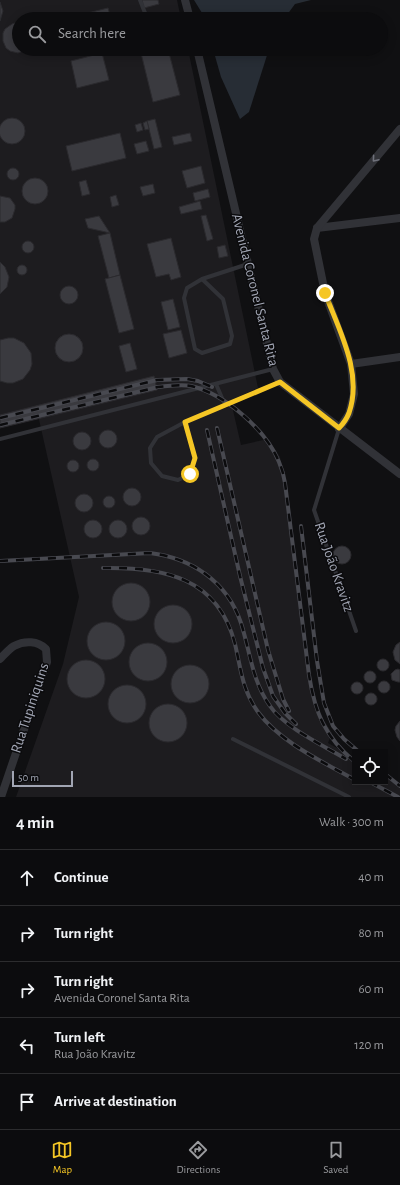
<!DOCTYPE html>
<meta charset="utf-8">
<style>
body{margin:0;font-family:"Alegreya Sans",sans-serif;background:#151517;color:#f1f3f6}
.controls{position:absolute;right:12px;bottom:12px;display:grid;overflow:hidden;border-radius:0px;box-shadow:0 2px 10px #0003}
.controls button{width:36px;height:36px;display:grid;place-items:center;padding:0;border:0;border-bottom:1px solid #2c2c2e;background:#0c0c0e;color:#f1f3f6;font:20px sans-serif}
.scale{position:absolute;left:12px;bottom:10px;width:61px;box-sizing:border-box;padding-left:4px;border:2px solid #a1a5b3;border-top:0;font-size:11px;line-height:14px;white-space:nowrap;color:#a1a5b3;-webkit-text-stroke:3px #0b0b0d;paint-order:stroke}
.stop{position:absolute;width:12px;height:12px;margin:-9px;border:3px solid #f5c625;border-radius:50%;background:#fff}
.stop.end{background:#f5c625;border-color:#fff;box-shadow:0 1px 4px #0008}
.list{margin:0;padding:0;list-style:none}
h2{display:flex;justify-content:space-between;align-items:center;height:52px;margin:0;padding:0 16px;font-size:17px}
h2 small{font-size:13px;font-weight:400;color:#9a9b9e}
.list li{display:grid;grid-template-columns:26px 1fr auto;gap:12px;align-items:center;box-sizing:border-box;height:56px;padding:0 16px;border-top:1px solid #2c2c2e}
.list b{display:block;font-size:15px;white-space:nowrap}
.list p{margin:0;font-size:13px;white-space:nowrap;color:#9a9b9e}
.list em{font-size:13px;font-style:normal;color:#9a9b9e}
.icon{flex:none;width:22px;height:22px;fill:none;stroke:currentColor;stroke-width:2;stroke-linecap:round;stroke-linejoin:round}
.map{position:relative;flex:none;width:400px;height:797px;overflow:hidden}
.search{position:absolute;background:#0c0c0e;box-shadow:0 2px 10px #0003;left:12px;right:12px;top:12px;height:44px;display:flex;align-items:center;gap:10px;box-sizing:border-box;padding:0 14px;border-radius:22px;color:#9a9b9e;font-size:15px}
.sheet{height:332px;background:#0c0c0e}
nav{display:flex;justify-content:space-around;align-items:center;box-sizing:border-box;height:56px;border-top:1px solid #2c2c2e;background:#0c0c0e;font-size:11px;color:#9a9b9e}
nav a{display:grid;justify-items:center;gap:2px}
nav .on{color:#f5c625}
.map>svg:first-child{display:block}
.built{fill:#1d1c1f}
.water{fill:#272d35}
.building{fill:#3a3a3f;stroke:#2b2a2e}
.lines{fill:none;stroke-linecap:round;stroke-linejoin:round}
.lane{stroke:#313237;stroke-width:4}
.street{stroke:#313237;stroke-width:8}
.rail-casing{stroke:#484950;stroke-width:4}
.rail{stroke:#0b0b0d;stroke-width:2.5;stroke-dasharray:8;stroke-linecap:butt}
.oneway{stroke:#6f717b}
.route{stroke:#f5c625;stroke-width:5}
.labels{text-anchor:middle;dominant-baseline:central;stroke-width:3;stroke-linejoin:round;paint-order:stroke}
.street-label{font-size:15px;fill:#a1a5b3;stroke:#0b0b0d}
</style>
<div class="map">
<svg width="400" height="797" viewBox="0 0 400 797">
<rect width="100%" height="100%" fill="#101012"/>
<polygon class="built" points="0,0 177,0 181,19 19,19 19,49 188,49 258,388 209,410 209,413 232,406 241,445 268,439 280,457 283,474 312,690 318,711 332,733 328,743 355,758 355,782 385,782 385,776 400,784 400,797 16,797 63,664 79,597 38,415 0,424"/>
<g class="water">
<polygon points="194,0 311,0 295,4 284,19 204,19 202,13"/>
<polygon points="213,49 269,49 249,112 240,119 221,77"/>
</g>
<g class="building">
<polygon points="142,0 158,0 159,4 144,8"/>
<polygon points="0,2 3,11 0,21"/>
<polygon points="108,8 111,19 67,19 67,18"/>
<polygon points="15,23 19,23 19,49 28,49 18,53 10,51 6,48 3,41 3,33 5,29 12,24"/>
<polygon points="56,49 70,49 57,52"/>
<polygon points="140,49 168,49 180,95 153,102"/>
<polygon points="102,53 109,80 77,88 71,61"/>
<circle cx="12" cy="131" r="13"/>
<polygon points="155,119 162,147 154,149 147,121"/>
<polygon points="147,121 149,129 145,130 143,123"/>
<polygon points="141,123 143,130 137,132 135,125"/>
<polygon points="120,133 126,158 72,171 66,146"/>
<polygon points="190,133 192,141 174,145 172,137"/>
<polygon points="146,141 149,151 137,154 134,144"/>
<polygon points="201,166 205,183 187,188 182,171"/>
<circle cx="13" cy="174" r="6"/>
<circle cx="35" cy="191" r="13"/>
<polygon points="86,180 90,194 82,196 79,182"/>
<polygon points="153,184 155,193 143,196 140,187"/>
<polygon points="208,189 210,197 195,201 193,193"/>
<polygon points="116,195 119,205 112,207 110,197"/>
<polygon points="0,196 10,198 15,205 15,209 12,218 5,222 0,222"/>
<polygon points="200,201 202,209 181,214 179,207"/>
<polygon points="206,215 213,239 207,241 201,216"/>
<polygon points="99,216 110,233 88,228 85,219"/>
<polygon points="110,233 120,275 109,278 98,236"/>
<polygon points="171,238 181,277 171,280 169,274 156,277 147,244"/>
<circle cx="28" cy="247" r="6"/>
<polygon points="225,245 228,256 219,258 217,247"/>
<polygon points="0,262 5,267 9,277 7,287 0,294"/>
<circle cx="22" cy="270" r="5"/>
<polygon points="120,275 134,329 119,333 105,279"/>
<circle cx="69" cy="295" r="9"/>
<polygon points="173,299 180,327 168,330 161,302"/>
<polygon points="181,330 187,353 169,358 163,334"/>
<circle cx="69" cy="348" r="14"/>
<polygon points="8,338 14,338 24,343 31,353 32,364 30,370 23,379 13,383 7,383 0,381 0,340"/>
<polygon points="130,343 137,369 126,372 119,346"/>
<polygon points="154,376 157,390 0,428 0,415"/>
<circle cx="108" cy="439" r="9"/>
<circle cx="82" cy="441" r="9"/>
<circle cx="93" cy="465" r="6"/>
<circle cx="73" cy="466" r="6"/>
<circle cx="132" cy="497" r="9"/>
<circle cx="84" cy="503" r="9"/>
<circle cx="109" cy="502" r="6"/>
<circle cx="141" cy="526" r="9"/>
<circle cx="118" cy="529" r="9"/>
<circle cx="93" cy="529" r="9"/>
<circle cx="342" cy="555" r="9"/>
<circle cx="131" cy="602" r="19"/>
<circle cx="173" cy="624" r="19"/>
<circle cx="106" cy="641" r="19"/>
<polygon points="400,642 400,664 395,660 393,652 396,645"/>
<circle cx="148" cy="662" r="19"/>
<circle cx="383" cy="665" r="6"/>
<circle cx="86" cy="679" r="19"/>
<circle cx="190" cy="684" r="19"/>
<polygon points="398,669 400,670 400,682 398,682 392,680 391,674 395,670"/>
<circle cx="370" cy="677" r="6"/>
<circle cx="384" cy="687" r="6"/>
<circle cx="357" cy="688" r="6"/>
<circle cx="127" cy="704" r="19"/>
<circle cx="371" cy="699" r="6"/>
<circle cx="168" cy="723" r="19"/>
<polygon points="400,721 400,741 397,737 395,730 396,726"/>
</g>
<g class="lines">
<g class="lane">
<polyline points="140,0 145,13 155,19"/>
<polyline points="202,279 223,299 232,336 230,344 202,353 195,349 184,298 187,288 202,279 248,264"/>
<polyline points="216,384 225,405"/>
<polyline points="185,422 195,458 190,474 178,480 162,476 151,463 150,448 157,437 185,422 280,382"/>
<polyline points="339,429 314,510 356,631"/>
<polyline points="0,439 273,369"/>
<polyline points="233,739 349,797"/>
</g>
<g class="street">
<polyline points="185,0 190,19"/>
<polyline points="197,49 273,369 280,382 400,474"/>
<polyline points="317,228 400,218"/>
<polyline points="351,364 400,357"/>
<polyline points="339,429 349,414 354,394 351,364 325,293 314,239 317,228 400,129"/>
<path d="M0,659C4,655 9,649 14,646C25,640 38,641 46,649L47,662L1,797"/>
</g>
<defs>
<g id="rail">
<polyline points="0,418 157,380 187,379 198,381 212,387"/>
<path d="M0,425L158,387C169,386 181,384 191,386C225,394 266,430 279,462C282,469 284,476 285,483L309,675C315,713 325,737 355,762"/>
<polyline points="217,428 268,650 283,699 289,711"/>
<polyline points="207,430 240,576 263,668 273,696 285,713 296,724"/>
<polyline points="301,526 317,661 324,703 333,726 344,739 359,752"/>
<path d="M0,561L150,553C191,558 227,581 241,623C250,651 252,681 270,706C284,727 324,746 346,759"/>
<path d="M103,568C163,567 218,577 235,644C241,669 242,690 258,712C280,742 323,762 355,780"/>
<polyline points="385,774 400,786"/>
<polyline points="370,782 398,797"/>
</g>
</defs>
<use href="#rail" class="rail-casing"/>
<use href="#rail" class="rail"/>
</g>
<defs><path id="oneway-chevron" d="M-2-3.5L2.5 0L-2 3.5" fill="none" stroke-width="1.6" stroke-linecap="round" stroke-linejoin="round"/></defs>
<use class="oneway" href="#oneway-chevron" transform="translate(375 159) rotate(130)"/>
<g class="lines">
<path class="route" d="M190,474L195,458L185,422L280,382L339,428C343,424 347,418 349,413C363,373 339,330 325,293"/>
</g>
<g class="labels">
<g class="street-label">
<text transform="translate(255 290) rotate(76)">Avenida Coronel Santa Rita</text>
<text transform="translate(334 567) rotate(71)">Rua João Kravitz</text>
<text transform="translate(30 708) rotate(-72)">Rua Tupiniquins</text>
</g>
</g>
</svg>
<div class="controls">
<button><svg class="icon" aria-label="locate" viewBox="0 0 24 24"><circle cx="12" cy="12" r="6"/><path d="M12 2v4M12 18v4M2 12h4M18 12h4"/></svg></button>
</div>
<div class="scale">50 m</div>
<div class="stop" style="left:190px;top:474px"></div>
<div class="stop end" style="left:325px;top:293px"></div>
<div class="search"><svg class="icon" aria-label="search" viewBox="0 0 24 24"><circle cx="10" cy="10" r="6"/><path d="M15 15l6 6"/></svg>Search here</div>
</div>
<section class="sheet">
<h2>4 min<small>Walk · 300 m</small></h2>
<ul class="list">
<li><svg class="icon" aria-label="ahead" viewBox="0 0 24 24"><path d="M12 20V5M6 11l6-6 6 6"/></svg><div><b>Continue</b></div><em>40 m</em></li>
<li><svg class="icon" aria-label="right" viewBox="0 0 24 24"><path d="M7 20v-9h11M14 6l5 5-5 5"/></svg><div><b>Turn right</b></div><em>80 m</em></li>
<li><svg class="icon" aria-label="right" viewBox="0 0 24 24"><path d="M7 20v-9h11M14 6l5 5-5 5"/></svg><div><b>Turn right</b><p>Avenida Coronel Santa Rita</p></div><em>60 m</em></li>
<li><svg class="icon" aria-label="left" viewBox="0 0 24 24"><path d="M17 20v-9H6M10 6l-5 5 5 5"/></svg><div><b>Turn left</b><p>Rua João Kravitz</p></div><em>120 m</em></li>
<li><svg class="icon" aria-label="arrive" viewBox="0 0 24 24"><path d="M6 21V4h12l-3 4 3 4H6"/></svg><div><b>Arrive at destination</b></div></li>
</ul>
</section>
<nav>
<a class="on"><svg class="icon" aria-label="map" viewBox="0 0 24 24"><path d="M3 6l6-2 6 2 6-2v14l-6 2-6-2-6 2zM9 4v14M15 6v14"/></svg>Map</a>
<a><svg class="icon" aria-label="directions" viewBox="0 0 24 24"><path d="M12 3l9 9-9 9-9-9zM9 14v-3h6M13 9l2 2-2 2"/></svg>Directions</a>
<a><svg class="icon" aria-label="saved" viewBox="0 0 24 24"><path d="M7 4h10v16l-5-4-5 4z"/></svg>Saved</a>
</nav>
